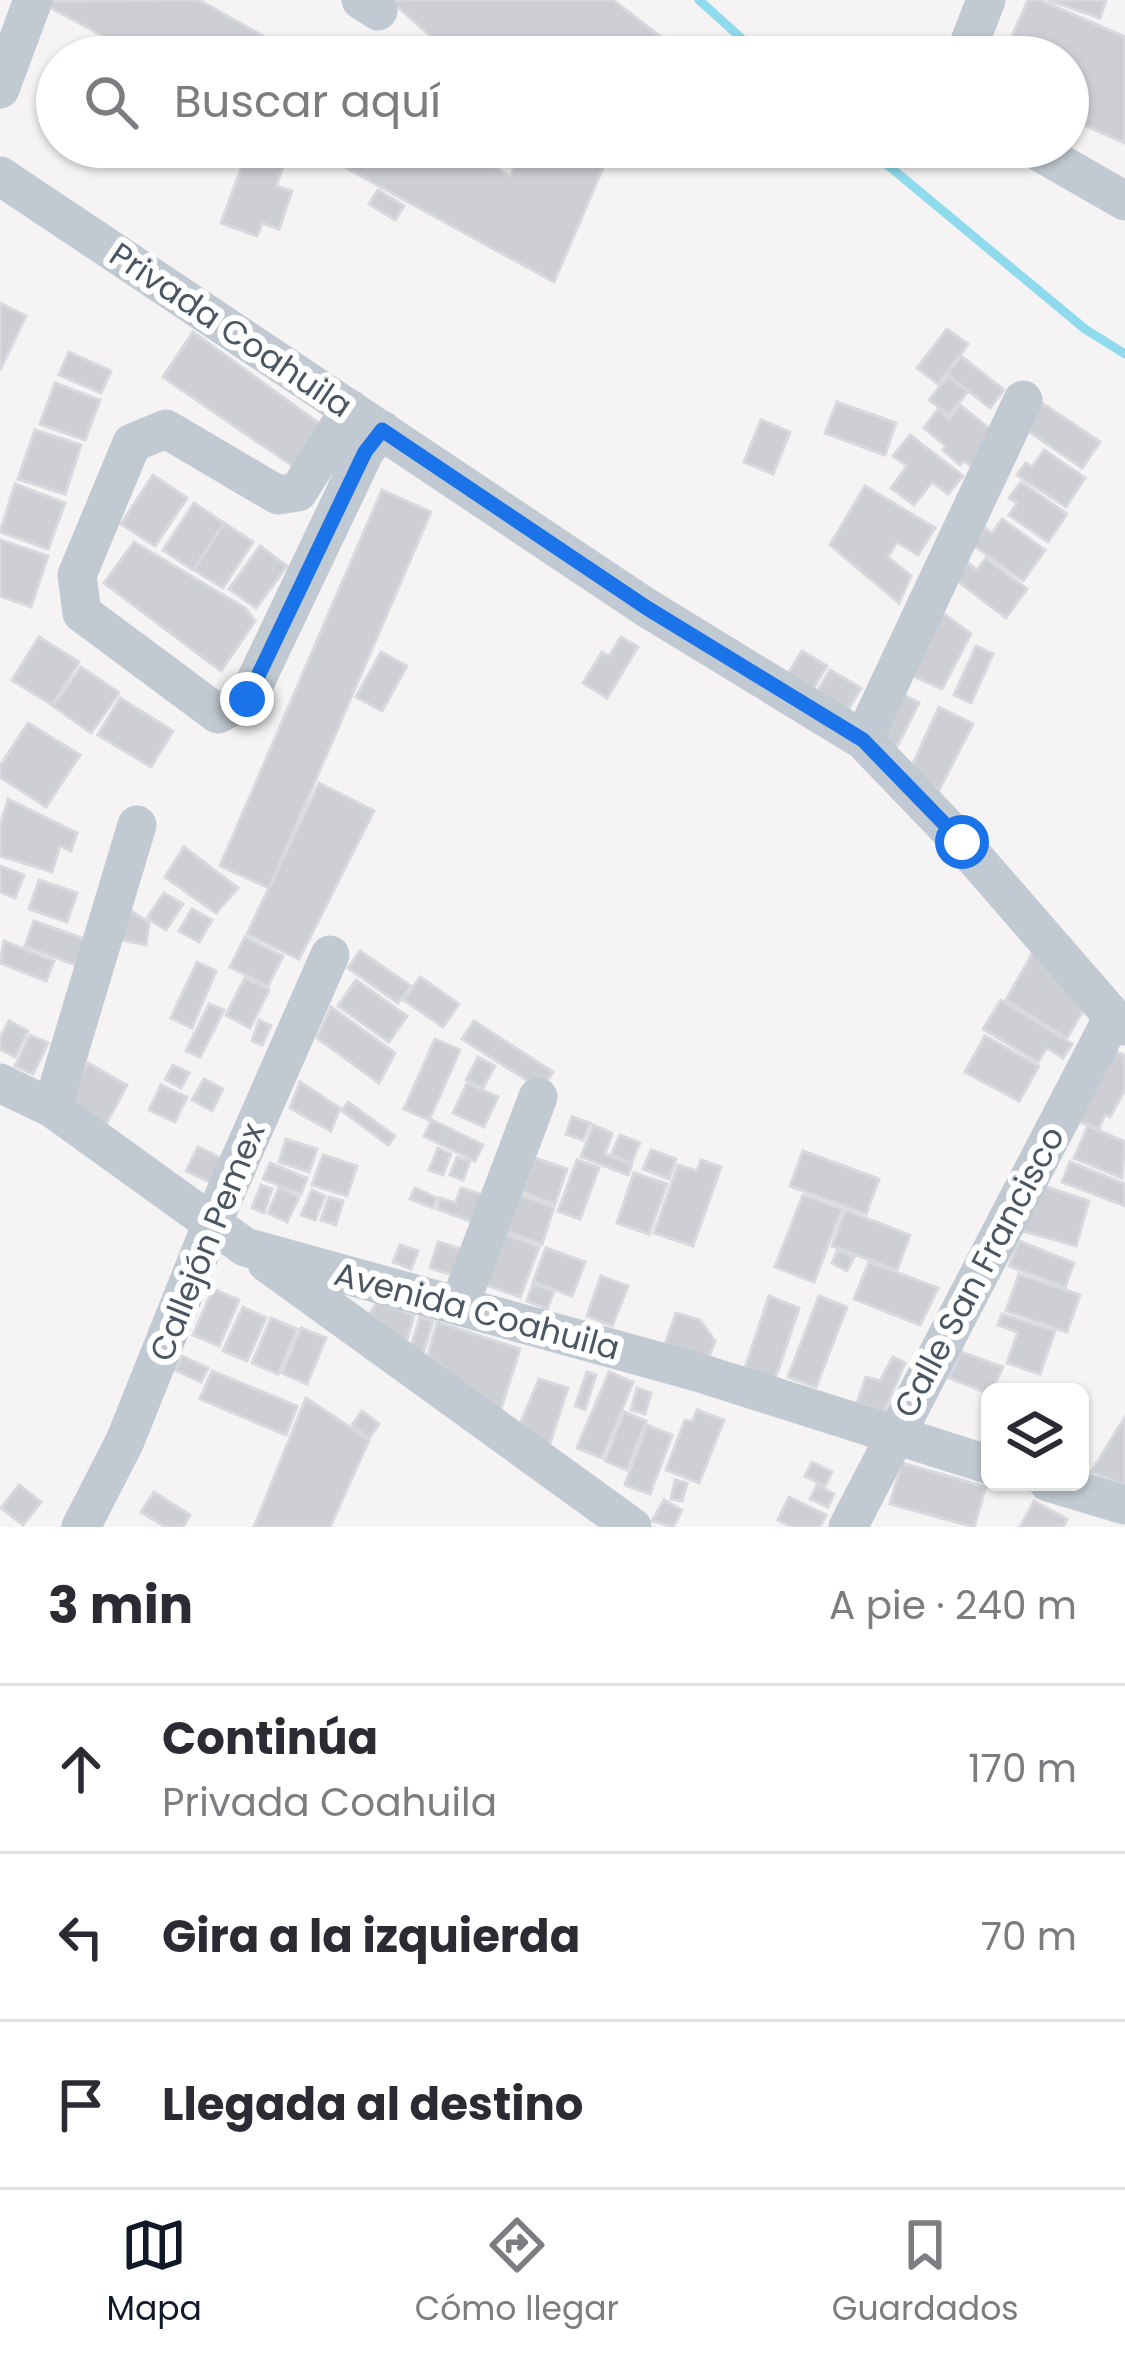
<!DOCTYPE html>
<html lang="es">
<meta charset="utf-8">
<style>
body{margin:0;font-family:Poppins,sans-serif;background:#f2f2f3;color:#2b2b33}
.controls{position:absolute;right:36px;bottom:36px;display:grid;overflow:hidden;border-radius:18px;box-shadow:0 3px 9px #0004}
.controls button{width:108px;height:108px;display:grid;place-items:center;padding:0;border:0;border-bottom:3px solid #e1e1e2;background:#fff;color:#2b2b33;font:60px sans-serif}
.stop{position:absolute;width:36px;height:36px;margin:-27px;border:9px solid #1a73e8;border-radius:50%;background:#fff}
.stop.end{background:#1a73e8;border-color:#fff;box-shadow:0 3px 12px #0008}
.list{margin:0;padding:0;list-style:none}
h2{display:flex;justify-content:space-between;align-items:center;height:156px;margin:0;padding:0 48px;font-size:51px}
h2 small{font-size:39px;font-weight:400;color:#7c7c81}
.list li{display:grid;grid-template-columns:78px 1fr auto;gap:36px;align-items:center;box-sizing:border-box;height:168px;padding:0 48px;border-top:3px solid #e1e1e2}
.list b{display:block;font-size:45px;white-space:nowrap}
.list p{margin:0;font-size:39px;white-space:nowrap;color:#7c7c81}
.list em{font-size:39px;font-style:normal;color:#7c7c81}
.icon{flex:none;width:66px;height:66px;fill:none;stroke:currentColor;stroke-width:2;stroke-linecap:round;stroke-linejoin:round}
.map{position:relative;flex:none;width:1125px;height:1527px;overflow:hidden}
.search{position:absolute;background:#fff;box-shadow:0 3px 9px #0004;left:36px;right:36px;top:36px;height:132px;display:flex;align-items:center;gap:30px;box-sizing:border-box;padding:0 42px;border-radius:66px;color:#7c7c81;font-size:45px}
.sheet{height:660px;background:#fff}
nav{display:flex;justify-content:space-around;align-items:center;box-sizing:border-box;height:168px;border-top:3px solid #e1e1e2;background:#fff;font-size:33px;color:#7c7c81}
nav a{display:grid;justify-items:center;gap:6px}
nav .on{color:#111827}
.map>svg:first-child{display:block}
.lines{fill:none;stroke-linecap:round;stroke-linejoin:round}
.stream{stroke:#90daee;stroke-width:9}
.building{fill:#cdcfd5;stroke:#d7d9de;stroke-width:3}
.minor{stroke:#c1cad2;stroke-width:39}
.route{stroke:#1a73e8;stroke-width:15}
.labels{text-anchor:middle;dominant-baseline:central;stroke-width:12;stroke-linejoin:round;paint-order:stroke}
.street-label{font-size:33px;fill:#4a5661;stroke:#fff}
</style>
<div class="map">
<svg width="1125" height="1527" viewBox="0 0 1125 1527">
<rect width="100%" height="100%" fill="#f5f3f3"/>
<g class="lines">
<g class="stream">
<polyline points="699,0 762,57"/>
<polyline points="866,147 1085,329 1125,354"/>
</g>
</g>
<g class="building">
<polygon points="199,0 300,57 142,57 38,1"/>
<polygon points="390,0 613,0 660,36 651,57 454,57"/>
<polygon points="1028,0 1040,0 1125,37 1125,143 1068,118 1068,57 1003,57"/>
<polygon points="1048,0 1106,0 1100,18"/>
<polygon points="308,147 459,147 510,176 525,147 612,147 554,282"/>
<polygon points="246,155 283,167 276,186 292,191 279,229 262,223 257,236 221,223"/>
<polygon points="378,190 404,206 395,220 369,204"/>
<polygon points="0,303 26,316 0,370"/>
<polygon points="947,329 968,344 938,384 917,368"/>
<polygon points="193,332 323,426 294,467 163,377"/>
<polygon points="69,352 111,371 101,393 59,375"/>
<polygon points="961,356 1004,390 990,408 947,374"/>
<polygon points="948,376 968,391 949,415 929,400"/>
<polygon points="55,383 100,400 85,440 40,424"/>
<polygon points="837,402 896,423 885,455 825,433"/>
<polygon points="1042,403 1100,442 1082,468 1024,428"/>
<polygon points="960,405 997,435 971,466 964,461 960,465 943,450 946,446 924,428 938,409 949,419"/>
<polygon points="761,420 790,432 773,474 744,462"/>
<polygon points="35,430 81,445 65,494 18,479"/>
<polygon points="910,435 963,476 948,494 932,482 914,505 891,488 907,466 893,456"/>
<polygon points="1044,450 1085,478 1066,507 1017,475 1026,463 1032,467"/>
<polygon points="153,475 187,498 155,546 121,524"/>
<polygon points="1021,482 1067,514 1048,542 1009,515 1017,503 1009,498"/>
<polygon points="15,484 65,503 48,549 0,532"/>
<polygon points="865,486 935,528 918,555 897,542 888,557 911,576 899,603 830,545"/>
<polygon points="382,490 431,512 269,888 220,866"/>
<polygon points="194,503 224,523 193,570 163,550"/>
<polygon points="1002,519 1045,550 1023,581 973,545 985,528 992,533"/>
<polygon points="224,523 253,542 223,588 194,570"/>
<polygon points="0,540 48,556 31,607 0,596"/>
<polygon points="134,542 245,608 255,621 221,671 104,583"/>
<polygon points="260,546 287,566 256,608 229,589"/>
<polygon points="986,558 1027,589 1006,618 956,580 968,563 977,570"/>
<polygon points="932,605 971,634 942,689 902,671"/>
<polygon points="39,637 79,662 52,705 12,680"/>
<polygon points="621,637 638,647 607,698 583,683 602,652 609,656"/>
<polygon points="976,646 993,654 971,703 954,695"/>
<polygon points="802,651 827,666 808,697 783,682"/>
<polygon points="381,652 407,666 382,711 356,697"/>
<polygon points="81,667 119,693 91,733 53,706"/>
<polygon points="830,670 861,688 842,720 811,702"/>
<polygon points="892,689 919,703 894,752 866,738"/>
<polygon points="120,698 173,731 151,767 98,735"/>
<polygon points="939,707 973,724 939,790 911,768"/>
<polygon points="28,723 80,755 46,807 0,777 0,766"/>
<polygon points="319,783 374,811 299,959 247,934"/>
<polygon points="8,799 77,833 71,851 60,846 52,872 0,856 0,826"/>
<polygon points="184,847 238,888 216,913 165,877"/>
<polygon points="0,866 24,875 15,898 0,892"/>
<polygon points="39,880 77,893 67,922 29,909"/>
<polygon points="164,893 183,904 166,930 147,918"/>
<polygon points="127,908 149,923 146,945 118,939"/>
<polygon points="192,909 212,920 199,942 179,931"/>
<polygon points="34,921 90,941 81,967 25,946"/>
<polygon points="245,937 283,956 268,986 230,967"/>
<polygon points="4,941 54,961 46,981 0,963"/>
<polygon points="360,951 411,986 398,1003 348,968"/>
<polygon points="1033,952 1086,1006 1067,1038 1006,1000"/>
<polygon points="197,962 216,971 192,1028 171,1018"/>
<polygon points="420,977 459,1004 443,1027 404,1000"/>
<polygon points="245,978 269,990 250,1028 226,1015"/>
<polygon points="356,980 407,1016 389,1042 338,1006"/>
<polygon points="1001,1000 1072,1044 1063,1058 1047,1048 1038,1062 983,1029"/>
<polygon points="209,1004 224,1010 200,1057 186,1051"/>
<polygon points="331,1007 395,1053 379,1083 317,1038"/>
<polygon points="259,1020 271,1026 262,1045 252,1041"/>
<polygon points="9,1021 28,1031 15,1057 0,1049 0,1038"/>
<polygon points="474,1021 553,1072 541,1089 462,1039"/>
<polygon points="30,1035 48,1043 33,1074 15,1066"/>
<polygon points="985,1036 1039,1066 1019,1101 965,1072"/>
<polygon points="435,1039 460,1050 429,1120 404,1109"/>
<polygon points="1115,1051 1125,1056 1125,1090 1110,1117 1105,1114 1099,1129 1078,1121"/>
<polygon points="478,1057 495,1066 483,1088 466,1080"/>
<polygon points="88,1063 127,1085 106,1124 67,1102"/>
<polygon points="173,1065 189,1073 181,1088 165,1079"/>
<polygon points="204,1079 223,1089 212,1111 192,1100"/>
<polygon points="300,1082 340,1108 331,1131 290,1108"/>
<polygon points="467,1083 498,1097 484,1127 453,1113"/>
<polygon points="161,1085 187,1097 175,1122 149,1110"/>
<polygon points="348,1102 395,1136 388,1145 342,1111"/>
<polygon points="572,1117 590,1123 583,1140 566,1134"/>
<polygon points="432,1120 483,1145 475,1161 424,1136"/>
<polygon points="593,1125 612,1133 605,1154 632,1164 628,1175 581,1157"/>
<polygon points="1088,1126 1125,1142 1122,1178 1074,1158"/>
<polygon points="620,1135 640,1143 631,1163 611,1155"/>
<polygon points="286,1139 317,1149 309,1172 279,1162"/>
<polygon points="198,1147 229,1162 218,1186 186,1171"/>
<polygon points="438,1148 451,1154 443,1175 429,1170"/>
<polygon points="651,1150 676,1159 669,1179 643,1169"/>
<polygon points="803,1151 879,1179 866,1214 790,1186"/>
<polygon points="323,1155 357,1166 347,1196 312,1185"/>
<polygon points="457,1157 470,1161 463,1180 450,1175"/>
<polygon points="535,1158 567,1169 555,1204 522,1192"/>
<polygon points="577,1160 599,1168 580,1219 558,1211"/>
<polygon points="701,1160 721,1167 693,1246 654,1233 678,1165 697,1171"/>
<polygon points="1070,1162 1125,1184 1125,1206 1062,1182"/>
<polygon points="270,1163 307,1178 301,1194 263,1179"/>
<polygon points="634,1173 667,1184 649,1234 617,1223"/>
<polygon points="261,1185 272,1189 264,1213 252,1208"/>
<polygon points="1041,1185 1089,1201 1076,1246 1019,1230"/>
<polygon points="279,1188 299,1197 287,1222 268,1213"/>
<polygon points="415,1188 437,1198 433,1208 410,1199"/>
<polygon points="461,1188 483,1195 473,1222 437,1209 440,1198 455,1203"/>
<polygon points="312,1190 325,1196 315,1220 301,1215"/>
<polygon points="520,1195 554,1207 542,1244 507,1232"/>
<polygon points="803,1195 842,1209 814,1282 775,1267"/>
<polygon points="329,1197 343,1201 336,1225 321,1220"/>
<polygon points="845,1210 910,1235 897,1270 832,1246"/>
<polygon points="500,1232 539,1247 520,1297 481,1283"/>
<polygon points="1019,1241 1074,1263 1065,1287 1009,1266"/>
<polygon points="438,1242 461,1249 453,1275 430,1268"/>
<polygon points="400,1245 418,1251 411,1269 393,1262"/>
<polygon points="546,1248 585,1262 572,1296 533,1282"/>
<polygon points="838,1250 854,1257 847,1271 832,1263"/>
<polygon points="869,1262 938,1288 920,1325 854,1299"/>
<polygon points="1019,1274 1080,1295 1067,1332 1006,1311"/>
<polygon points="601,1276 628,1286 612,1326 587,1316"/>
<polygon points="533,1284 554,1291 547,1309 527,1301"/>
<polygon points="213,1289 239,1300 219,1346 193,1335"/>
<polygon points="769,1296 799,1308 774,1382 744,1371"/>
<polygon points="819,1296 847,1307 816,1387 788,1377"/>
<polygon points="377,1302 414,1315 406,1343 370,1314"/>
<polygon points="243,1307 266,1318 247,1361 223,1351"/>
<polygon points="676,1313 700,1320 715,1341 707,1362 664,1347"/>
<polygon points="1002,1314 1055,1331 1040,1374 1007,1363 1018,1332 998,1325"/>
<polygon points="420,1317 433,1321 423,1354 410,1350"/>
<polygon points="271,1318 297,1329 278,1374 252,1363"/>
<polygon points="437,1322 520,1349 499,1415 428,1355"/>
<polygon points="301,1328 326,1338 307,1384 282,1373"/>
<polygon points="961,1352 1003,1367 990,1394 949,1378"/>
<polygon points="182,1356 208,1368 201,1382 175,1370"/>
<polygon points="893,1357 905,1363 884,1412 857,1403 866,1377 880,1381"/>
<polygon points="212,1371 297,1406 286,1435 200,1399"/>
<polygon points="587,1372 596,1375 585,1410 575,1406"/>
<polygon points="609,1372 633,1382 602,1458 577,1448"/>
<polygon points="539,1379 568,1388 548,1449 519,1427"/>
<polygon points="637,1388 651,1393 645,1414 631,1410"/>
<polygon points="306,1398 369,1440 330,1527 254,1527"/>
<polygon points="697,1410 724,1420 699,1483 666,1470 685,1420 692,1422"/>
<polygon points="362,1411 379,1424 369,1438 352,1425"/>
<polygon points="624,1412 646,1421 627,1470 605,1461"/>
<polygon points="1125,1417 1125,1485 1091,1472"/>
<polygon points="647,1425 672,1435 650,1494 625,1485"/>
<polygon points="812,1462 832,1472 825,1486 805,1476"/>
<polygon points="902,1463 986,1487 974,1527 890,1504"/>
<polygon points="675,1480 687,1483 682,1501 671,1499"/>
<polygon points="19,1485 41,1502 23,1525 1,1508"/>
<polygon points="817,1485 834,1494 828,1507 810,1499"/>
<polygon points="154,1492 190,1515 183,1527 165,1527 141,1512"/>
<polygon points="789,1497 826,1515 820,1527 792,1527 778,1520"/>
<polygon points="664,1500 682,1510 673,1527 652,1521"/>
<polygon points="1034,1501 1067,1519 1063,1527 1020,1527"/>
</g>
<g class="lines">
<g class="minor">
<polyline points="361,0 378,11"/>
<polyline points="964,57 986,0"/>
<polyline points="0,89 33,0"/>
<polyline points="1031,147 1125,201"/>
<polyline points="0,176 647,608 863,740 961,842 1113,1017 1125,1026"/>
<polyline points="350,409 298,492 278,495 166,429 132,443 77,575 82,613 218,714 247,699 365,451 382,430"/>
<polyline points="863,740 1023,400"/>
<polyline points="0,1083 52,1108 245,1247 697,1372 990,1465"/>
<polyline points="52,1108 137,825"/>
<polyline points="267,1263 632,1527"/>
<polyline points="459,1306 538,1097"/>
<polyline points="1048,1482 1125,1505"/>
<polyline points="81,1527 125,1441 213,1221 330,955"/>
<polyline points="848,1527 1113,1017"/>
</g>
</g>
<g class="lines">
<polyline class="route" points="247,699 365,452 382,430 647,608 863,740 962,842"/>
</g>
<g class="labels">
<g class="street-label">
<text transform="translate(231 330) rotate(34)">Privada Coahuila</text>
<text transform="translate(207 1242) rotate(-68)">Callejón Pemex</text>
<text transform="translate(979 1272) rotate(-62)">Calle San Francisco</text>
<text transform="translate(477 1311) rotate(15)">Avenida Coahuila</text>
</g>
</g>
</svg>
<div class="controls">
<button><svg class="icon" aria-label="layers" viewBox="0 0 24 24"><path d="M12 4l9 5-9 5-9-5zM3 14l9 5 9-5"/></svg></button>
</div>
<div class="stop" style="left:962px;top:842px"></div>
<div class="stop end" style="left:247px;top:699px"></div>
<div class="search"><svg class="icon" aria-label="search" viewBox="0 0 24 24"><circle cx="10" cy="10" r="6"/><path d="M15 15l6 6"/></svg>Buscar aquí</div>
</div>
<section class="sheet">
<h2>3 min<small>A pie · 240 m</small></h2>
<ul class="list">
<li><svg class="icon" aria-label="ahead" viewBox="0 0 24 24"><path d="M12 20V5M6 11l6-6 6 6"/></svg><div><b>Continúa</b><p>Privada Coahuila</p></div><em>170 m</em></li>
<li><svg class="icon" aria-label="left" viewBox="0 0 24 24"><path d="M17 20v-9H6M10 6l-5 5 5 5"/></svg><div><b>Gira a la izquierda</b></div><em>70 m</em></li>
<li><svg class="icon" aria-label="arrive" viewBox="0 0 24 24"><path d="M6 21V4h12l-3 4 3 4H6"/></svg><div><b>Llegada al destino</b></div></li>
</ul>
</section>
<nav>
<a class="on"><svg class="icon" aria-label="map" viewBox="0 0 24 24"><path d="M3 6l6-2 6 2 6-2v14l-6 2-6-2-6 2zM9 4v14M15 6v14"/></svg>Mapa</a>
<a><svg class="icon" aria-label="directions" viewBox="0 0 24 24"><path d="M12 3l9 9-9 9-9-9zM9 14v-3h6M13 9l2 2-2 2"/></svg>Cómo llegar</a>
<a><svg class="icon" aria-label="saved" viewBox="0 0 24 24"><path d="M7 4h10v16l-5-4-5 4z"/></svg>Guardados</a>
</nav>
